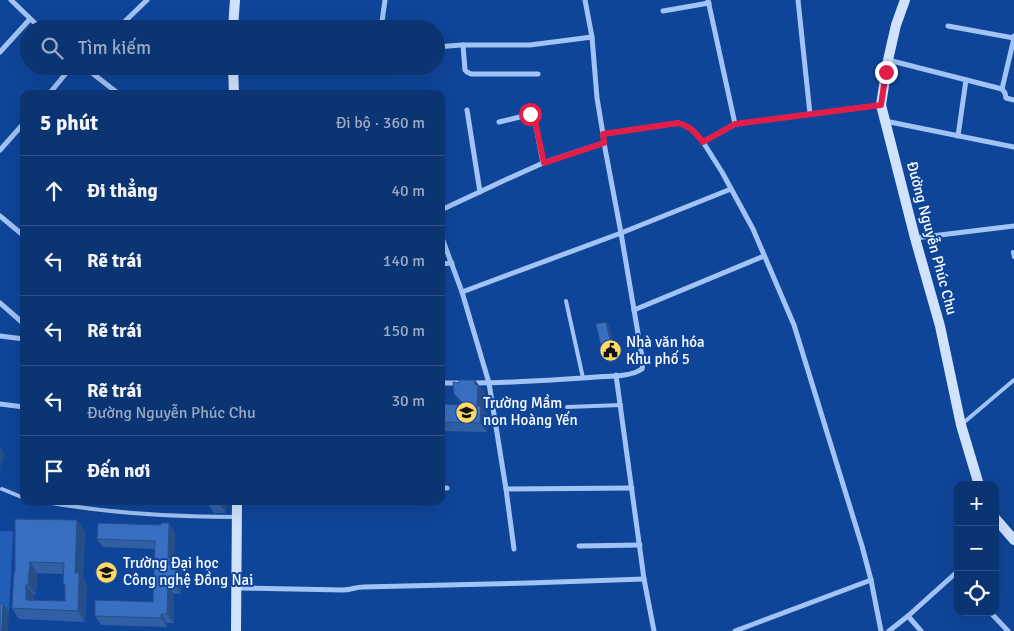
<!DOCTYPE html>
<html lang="vi">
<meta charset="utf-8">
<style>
body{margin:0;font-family:Signika,sans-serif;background:#193f7b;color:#f1f3f6}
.controls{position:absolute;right:15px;bottom:15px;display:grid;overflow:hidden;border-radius:10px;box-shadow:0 5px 20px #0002}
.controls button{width:45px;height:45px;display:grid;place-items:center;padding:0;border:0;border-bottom:1px solid #2b4f85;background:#0b3473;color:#f1f3f6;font:25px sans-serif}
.stop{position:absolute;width:15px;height:15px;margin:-11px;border:4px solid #e11d48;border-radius:50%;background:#fff}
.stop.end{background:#e11d48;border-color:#fff;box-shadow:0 1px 5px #0008}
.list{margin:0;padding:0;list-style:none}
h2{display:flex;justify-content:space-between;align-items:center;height:65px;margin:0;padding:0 20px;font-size:21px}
h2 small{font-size:16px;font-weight:400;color:#9aaac4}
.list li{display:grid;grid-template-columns:32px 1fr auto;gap:15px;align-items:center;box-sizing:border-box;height:70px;padding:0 20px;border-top:1px solid #2b4f85}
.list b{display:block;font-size:19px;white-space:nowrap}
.list p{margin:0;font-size:16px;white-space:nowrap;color:#9aaac4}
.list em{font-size:16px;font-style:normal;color:#9aaac4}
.icon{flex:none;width:28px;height:28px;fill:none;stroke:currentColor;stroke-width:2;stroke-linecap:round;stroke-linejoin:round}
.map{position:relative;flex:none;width:1014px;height:631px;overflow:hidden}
.search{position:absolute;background:#0b3473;box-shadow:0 5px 20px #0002;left:20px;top:20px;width:425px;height:55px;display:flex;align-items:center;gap:12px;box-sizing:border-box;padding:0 18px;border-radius:28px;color:#9aaac4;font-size:19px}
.panel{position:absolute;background:#0b3473;box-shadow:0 5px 20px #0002;left:20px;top:90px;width:425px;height:415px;border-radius:10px}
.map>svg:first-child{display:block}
.pitch{fill:#225eb8}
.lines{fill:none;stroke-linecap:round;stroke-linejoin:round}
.lane{stroke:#a1c3f5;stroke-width:4}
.street{stroke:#a1c3f5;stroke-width:5}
.secondary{stroke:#d1e2fd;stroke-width:10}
.wall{fill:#305fa6;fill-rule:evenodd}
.shaded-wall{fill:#274e87}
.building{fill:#386fc1;stroke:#274e87;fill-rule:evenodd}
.route{stroke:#e11d48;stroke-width:6}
.labels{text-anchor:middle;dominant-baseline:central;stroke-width:4;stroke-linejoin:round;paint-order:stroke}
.street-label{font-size:15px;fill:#fff;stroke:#0f4599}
.poi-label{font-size:15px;fill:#fff;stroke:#0f4599;text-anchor:start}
</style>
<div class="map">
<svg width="1014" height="631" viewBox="0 0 1014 631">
<rect width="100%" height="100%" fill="#0f4599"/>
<polygon class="pitch" points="0,531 13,531 9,612 0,612"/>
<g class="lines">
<g class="lane">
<polyline points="1013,252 1014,257"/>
<polyline points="566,301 583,378"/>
<polyline points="567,407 621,405"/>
<polyline points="962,424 1014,380"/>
<polyline points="2,489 24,498"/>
<path d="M40,501C105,513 171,517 237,517"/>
</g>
<g class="street">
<polyline points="11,0 41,29"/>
<polyline points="708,0 735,124 703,142 722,172 753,229 794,325 862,546 871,580 881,631"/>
<polyline points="798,0 810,114"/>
<polyline points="663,11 709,3"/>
<polyline points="948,26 1014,38 1014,36"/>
<polyline points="117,29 147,0"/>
<polyline points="381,29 385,0"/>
<polyline points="1014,38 1002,89 1005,93 1006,98 1014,100"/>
<polyline points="463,45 465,70 467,72 471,74 538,74"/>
<polyline points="436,47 461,45 530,45 592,37"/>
<polyline points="0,52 30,19"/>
<polyline points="888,60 1002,89"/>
<polyline points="83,66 119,94"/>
<polyline points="49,94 72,66"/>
<polyline points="467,110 480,192"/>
<polyline points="885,121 1014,147"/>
<polyline points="499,122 532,114 534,116 543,163"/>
<polyline points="735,124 881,105"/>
<path d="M603,134L678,123C691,127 694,131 703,142"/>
<polyline points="958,136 966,80"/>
<polyline points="0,150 24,123"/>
<polyline points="441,210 503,181 543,163 604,143"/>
<polyline points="0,216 24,236"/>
<polyline points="441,235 462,292 489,383 506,489 514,549"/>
<polyline points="915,238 1014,226"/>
<polyline points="441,264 452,263"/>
<polyline points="462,292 621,233 731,189"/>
<polyline points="0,303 24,324"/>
<polyline points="634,310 764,256"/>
<polyline points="0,336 24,339"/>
<polyline points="616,375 644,579 654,631"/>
<polyline points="441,383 458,383"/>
<path d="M472,383C513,383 555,380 596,377C610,376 630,377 642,369L643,363L621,233L604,143L603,134L597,98L592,37L585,0"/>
<polyline points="0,404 24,407"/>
<polyline points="441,488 447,488"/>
<polyline points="506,489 632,488"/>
<polyline points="579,546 640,545"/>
<path d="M236,588L343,590C350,590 356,587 363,587L528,583L644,579"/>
<polyline points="990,612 1008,631"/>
<polyline points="908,616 921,631"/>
<polyline points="735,631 871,580"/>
<polyline points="889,631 908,616 958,571"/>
</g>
<g class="secondary">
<polyline points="905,0 896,25 888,60 881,105 915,238 940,326 961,425 979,485"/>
<polyline points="233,29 235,0"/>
<polyline points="233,66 234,94"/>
<polyline points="995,518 1014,540"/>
<polyline points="236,631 237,501"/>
</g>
</g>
<g class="wall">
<polygon points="606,322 610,328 615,350 605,352 601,346"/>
<polygon points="475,380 485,394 484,409 488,415 487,432 441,431 441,404 463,405 454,394 459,383"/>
<polygon points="208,501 226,501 226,513 214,513 208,504"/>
<path d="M15,519L85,531L83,578L87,584L85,622L19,619L12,608L15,572ZM37,573L64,574L63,584L65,587V601L34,600V595H36Z"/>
<polygon points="175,532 174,558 176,558 182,567 181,594 174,594 174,623 167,623 167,627 101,625 95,616 153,602 155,549 103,547 97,539"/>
</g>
<g class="shaded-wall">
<polygon points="606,322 610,328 615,350 611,344"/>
<polygon points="475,380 485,394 484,409 488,415 487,432 480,423 477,406 475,385"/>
<polygon points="0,447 5,454 0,468"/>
<polygon points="220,501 226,501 226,513 220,504"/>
<polygon points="77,520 85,531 83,578 87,584 85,622 78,611 75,573"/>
<polygon points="169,523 175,532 174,567 168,558"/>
<polygon points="176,558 182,567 181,594 175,585"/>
<polygon points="30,562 37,573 36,595 28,585"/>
<polygon points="26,585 34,595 33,609 26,600"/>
<polygon points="168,585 174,594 174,623 167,614"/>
<polygon points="3,604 9,612 8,631 2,631"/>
<polygon points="161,614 167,623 167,627 161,618"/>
</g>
<g class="building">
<polygon points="606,322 611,344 601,346 596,324"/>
<polygon points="459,380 475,380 475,385 478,385 477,406 481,406 480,423 441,422 441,404 465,405 454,394 453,382 459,383"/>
<rect x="208" y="501" width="12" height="3"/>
<path d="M15,519L77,520L75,573H79L78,611L12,608L14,572H15ZM30,562L64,563L63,584H65V601L26,600V585H28Z"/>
<polygon points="98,523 161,525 161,523 169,523 168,558 176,558 175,585 168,585 167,614 161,614 161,618 95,616 95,600 153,602 155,541 97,539"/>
<polygon points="0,603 3,604 2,631 0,631"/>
</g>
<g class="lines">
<path class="route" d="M530,114L534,116L544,163L604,143L603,134L678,123C691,127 694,131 703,142L735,124L881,105L886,72"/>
</g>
<defs>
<symbol id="civic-disc" viewBox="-11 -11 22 22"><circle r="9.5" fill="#ffd964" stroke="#0f4599"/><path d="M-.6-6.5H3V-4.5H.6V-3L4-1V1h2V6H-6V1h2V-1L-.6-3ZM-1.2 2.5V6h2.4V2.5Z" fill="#111"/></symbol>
<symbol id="school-disc" viewBox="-11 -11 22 22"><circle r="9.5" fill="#ffd964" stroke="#0f4599"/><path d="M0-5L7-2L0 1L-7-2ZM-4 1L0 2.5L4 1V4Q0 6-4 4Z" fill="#111"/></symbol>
<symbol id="university-disc" viewBox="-11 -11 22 22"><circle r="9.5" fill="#ffd964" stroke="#0f4599"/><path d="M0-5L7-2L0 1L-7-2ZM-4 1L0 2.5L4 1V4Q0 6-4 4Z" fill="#111"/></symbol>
</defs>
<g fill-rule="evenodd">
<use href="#civic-disc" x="598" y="338" width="25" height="25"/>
<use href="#school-disc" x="454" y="400" width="25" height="25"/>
<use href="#university-disc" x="94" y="560" width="25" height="25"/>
</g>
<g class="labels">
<g class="street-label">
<text transform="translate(932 238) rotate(75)">Đường Nguyễn Phúc Chu</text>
</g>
<g class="poi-label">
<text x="626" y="342">Nhà văn hóa<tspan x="626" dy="17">Khu phố 5</tspan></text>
<text x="483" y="403">Trường Mầm<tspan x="483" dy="17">non Hoàng Yến</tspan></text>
<text x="123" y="563">Trường Đại học<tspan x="123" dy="17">Công nghệ Đồng Nai</tspan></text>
</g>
</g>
</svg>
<div class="controls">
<button>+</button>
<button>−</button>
<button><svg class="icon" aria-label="locate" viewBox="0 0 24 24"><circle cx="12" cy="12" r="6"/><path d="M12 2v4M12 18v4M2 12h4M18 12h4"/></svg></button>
</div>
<div class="stop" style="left:530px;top:114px"></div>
<div class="stop end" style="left:886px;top:72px"></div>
<div class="search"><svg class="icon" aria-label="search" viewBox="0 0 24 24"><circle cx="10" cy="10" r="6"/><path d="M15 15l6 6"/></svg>Tìm kiếm</div>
<section class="panel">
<h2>5 phút<small>Đi bộ · 360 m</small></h2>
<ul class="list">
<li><svg class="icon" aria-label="ahead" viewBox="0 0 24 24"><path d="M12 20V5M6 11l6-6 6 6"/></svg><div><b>Đi thẳng</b></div><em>40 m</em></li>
<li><svg class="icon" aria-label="left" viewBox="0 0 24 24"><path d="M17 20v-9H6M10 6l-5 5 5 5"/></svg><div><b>Rẽ trái</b></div><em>140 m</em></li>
<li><svg class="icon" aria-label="left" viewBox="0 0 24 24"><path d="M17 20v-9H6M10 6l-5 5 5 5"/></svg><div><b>Rẽ trái</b></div><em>150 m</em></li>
<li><svg class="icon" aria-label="left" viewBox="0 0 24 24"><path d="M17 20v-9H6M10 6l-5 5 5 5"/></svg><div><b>Rẽ trái</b><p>Đường Nguyễn Phúc Chu</p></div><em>30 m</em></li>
<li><svg class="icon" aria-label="arrive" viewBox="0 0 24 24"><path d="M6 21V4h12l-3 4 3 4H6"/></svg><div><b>Đến nơi</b></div></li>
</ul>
</section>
</div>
